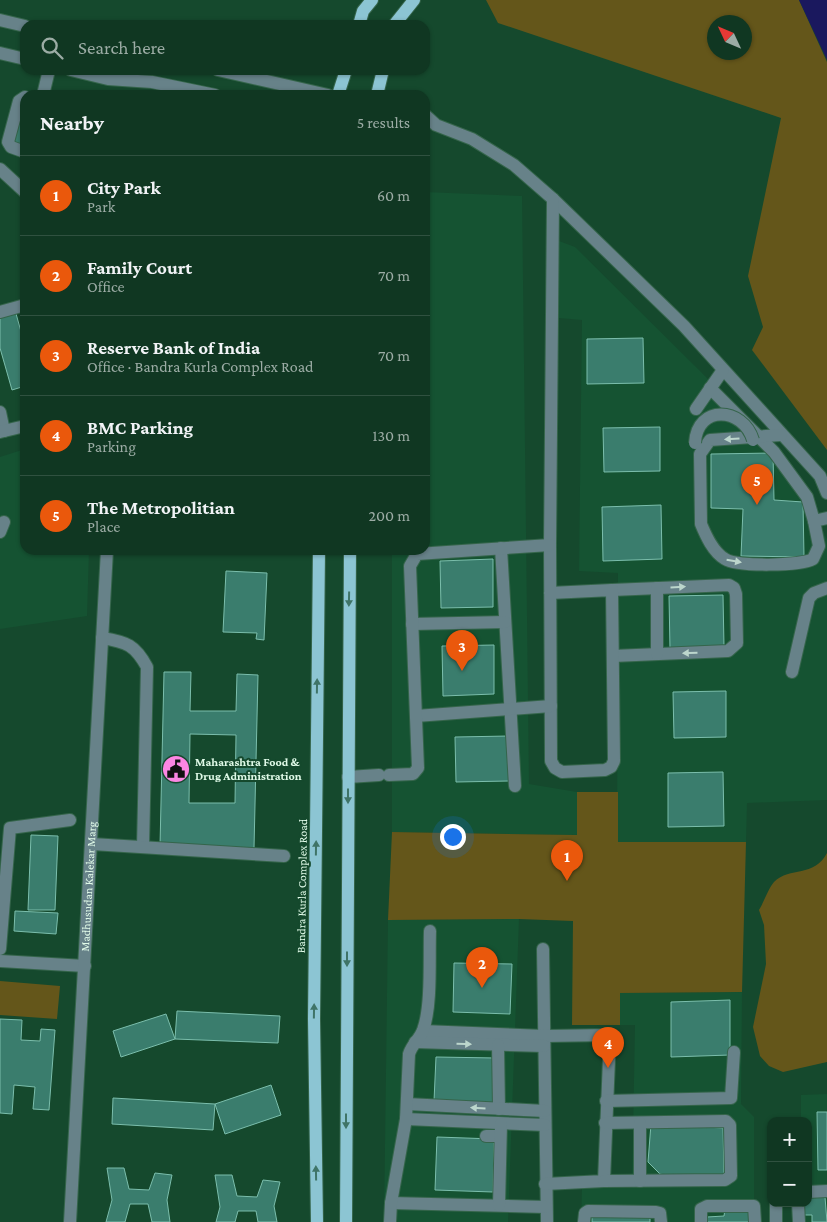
<!DOCTYPE html>
<meta charset="utf-8">
<style>
body{margin:0;font-family:"Crimson Pro",serif;background:#1e422f;color:#f1f3f6}
.controls{position:absolute;right:15px;bottom:15px;display:grid;overflow:hidden;border-radius:10px;box-shadow:0 1px 4px #0004}
.controls button{width:45px;height:45px;display:grid;place-items:center;padding:0;border:0;border-bottom:1px solid #305140;background:#103722;color:#f1f3f6;font:25px sans-serif}
.compass{position:absolute;left:707px;top:15px;width:45px;height:45px;border-radius:50%;background:#103722;box-shadow:0 1px 4px #0004;rotate:314deg}
.you{position:absolute;left:452px;top:836px;width:18px;height:18px;margin:-12px;border:4px solid #fff;border-radius:50%;background:#1a73e8;box-shadow:0 0 0 8px #1a73e833}
.badge{display:grid;place-items:center;width:32px;height:32px;border-radius:50%;background:#ea580c;color:#fff;font-size:16px;font-weight:700}
.pin{position:absolute;translate:-50% -41px;filter:drop-shadow(0 1px 2px #0008)}
.pin::after{content:'';position:absolute;top:26px;width:18px;height:15px;background:inherit;clip-path:polygon(0 0,100% 0,50% 100%)}
.list{margin:0;padding:0;list-style:none}
h2{display:flex;justify-content:space-between;align-items:center;height:65px;margin:0;padding:0 20px;font-size:21px}
h2 small{font-size:16px;font-weight:400;color:#9caca5}
.list li{display:grid;grid-template-columns:32px 1fr auto;gap:15px;align-items:center;box-sizing:border-box;height:80px;padding:0 20px;border-top:1px solid #305140}
.list b{display:block;font-size:19px;white-space:nowrap}
.list p{margin:0;font-size:16px;white-space:nowrap;color:#9caca5}
.list em{font-size:16px;font-style:normal;color:#9caca5}
.icon{flex:none;width:28px;height:28px;fill:none;stroke:currentColor;stroke-width:2;stroke-linecap:round;stroke-linejoin:round}
.map{position:relative;flex:none;width:827px;height:1222px;overflow:hidden}
.search{position:absolute;background:#103722;box-shadow:0 1px 4px #0004;left:20px;top:20px;width:410px;height:55px;display:flex;align-items:center;gap:12px;box-sizing:border-box;padding:0 18px;border-radius:15px;color:#9caca5;font-size:19px}
.panel{position:absolute;background:#103722;box-shadow:0 1px 4px #0004;left:20px;top:90px;width:410px;height:465px;border-radius:15px}
.map>svg:first-child{display:block}
.built{fill:#155332}
.green{fill:#64561a;fill-rule:evenodd}
.water{fill:#1a185e}
.building{fill:#3a7d6d;stroke:#7bbeac;fill-rule:evenodd}
.lines{fill:none;stroke-linecap:round;stroke-linejoin:round}
.minor-casing{stroke:#35654b;stroke-width:14}
.major-casing{stroke:#35654b;stroke-width:14}
.minor{stroke:#678289;stroke-width:12}
.major{stroke:#8cc5d3;stroke-width:12}
.minor-bridge-casing{stroke:#35654b;stroke-width:14;stroke-linecap:butt}
.minor-bridge{stroke:#678289;stroke-width:12}
.oneway{fill:#bcd6cc}
.oneway2{fill:#3f7467}
.labels{text-anchor:middle;dominant-baseline:central;stroke-width:4;stroke-linejoin:round;paint-order:stroke}
.poi-label{font-size:12px;font-weight:bold;fill:#e0fae8;stroke:#15492d;text-anchor:start}
.street-label{font-size:12px;fill:#e0fae8;stroke:#15492d}
</style>
<div class="map">
<svg width="827" height="1222" viewBox="0 0 827 1222">
<rect width="100%" height="100%" fill="#15492d"/>
<g class="built">
<polygon points="425,192 522,196 529,784 577,792 577,835 392,832 392,550 425,550"/>
<polygon points="559,241 575,247 705,376 785,463 818,518 827,540 827,800 747,803 746,842 617,842 618,573 579,571 582,320 559,318"/>
<polygon points="25,449 25,550 89,550 87,616 0,629 0,457"/>
<polygon points="519,919 508,1222 384,1222 388,920"/>
<polygon points="742,992 741,1104 754,1117 754,1222 581,1222 582,1188 632,1188 635,1025 620,1025 620,993"/>
<polygon points="827,1094 827,1222 801,1222 808,1203 808,1121 801,1121 801,1095"/>
</g>
<g class="green">
<path d="M486,0H799L827,62V450L752,350L763,327L748,276L781,118L498,23ZM714,22H744V52H714Z"/>
<polygon points="577,792 618,792 618,842 746,842 742,992 620,993 620,1025 572,1025 573,921 519,919 388,920 392,832 577,835"/>
<path d="M827,853V1062L783,1072L769,1066L760,1056L753,1027L766,964L764,925L759,910C764,902 768,889 774,882C790,866 814,878 827,853Z"/>
<polygon points="0,981 60,986 57,1019 0,1015"/>
</g>
<polygon class="water" points="799,0 827,0 827,62 827,60"/>
<g class="building">
<polygon points="21,104 25,105 25,148 11,144"/>
<polygon points="15,310 25,346 25,386 12,390 0,348 0,315"/>
<polygon points="643,338 644,383 587,384 587,339"/>
<polygon points="660,427 660,471 604,472 603,428"/>
<polygon points="773,453 774,500 803,502 804,557 741,556 743,509 711,508 711,454"/>
<polygon points="661,505 662,559 603,561 602,507"/>
<polygon points="493,559 493,607 441,608 440,561"/>
<polygon points="226,571 267,573 264,640 256,639 257,633 223,632"/>
<polygon points="723,595 724,647 670,649 669,596"/>
<polygon points="494,645 494,694 443,696 442,646"/>
<path d="M164,672H191L190,711H236L237,674L258,675L254,848L160,846ZM190,734L236,735L235,803H189Z"/>
<polygon points="726,691 726,737 674,738 673,692"/>
<polygon points="509,736 509,781 456,782 455,737"/>
<polygon points="723,772 724,826 668,827 668,773"/>
<polygon points="31,835 58,836 55,910 28,910"/>
<polygon points="15,911 58,913 56,934 14,931"/>
<polygon points="454,963 512,964 510,1014 453,1012"/>
<polygon points="730,1000 730,1055 671,1057 671,1002"/>
<polygon points="177,1011 280,1016 278,1043 175,1039"/>
<polygon points="166,1014 175,1039 121,1057 113,1031"/>
<polygon points="0,1019 22,1020 21,1040 40,1041 41,1029 55,1030 49,1110 33,1109 35,1087 14,1085 12,1114 0,1113"/>
<polygon points="436,1057 496,1058 494,1103 434,1101"/>
<polygon points="271,1085 281,1115 225,1134 215,1104"/>
<polygon points="113,1098 215,1104 213,1130 112,1124"/>
<polygon points="817,1112 827,1112 827,1170 818,1170"/>
<polygon points="651,1124 723,1128 724,1176 672,1177 660,1174 648,1162"/>
<polygon points="437,1137 494,1139 493,1192 435,1190"/>
<polygon points="107,1168 124,1168 129,1189 149,1190 155,1173 172,1175 167,1200 170,1222 152,1222 148,1204 130,1204 125,1222 106,1222 112,1200"/>
<polygon points="215,1175 232,1175 237,1196 257,1197 263,1180 280,1182 274,1206 277,1222 258,1222 256,1211 238,1211 235,1222 216,1222 220,1207"/>
<polygon points="808,1197 825,1197 827,1222 812,1222 812,1215 804,1215 803,1203 808,1203"/>
<polygon points="752,1208 752,1222 707,1222 707,1217 724,1216 725,1209"/>
<polygon points="650,1215 650,1222 592,1222 592,1216"/>
</g>
<g class="lines">
<defs>
<g id="minor">
<polyline points="0,20 25,26"/>
<polyline points="0,53 25,59"/>
<polyline points="71,70 108,79 152,82 215,95"/>
<polyline points="218,70 328,95"/>
<polyline points="43,95 49,70"/>
<polyline points="25,97 19,101 8,142 11,147 25,152"/>
<polyline points="425,115 436,125 472,139 514,165 553,199 684,326 820,476 827,493"/>
<polyline points="0,169 25,192"/>
<polyline points="0,312 25,305"/>
<polyline points="710,388 774,452 807,497 814,521"/>
<polyline points="696,409 723,370"/>
<polyline points="0,412 4,431"/>
<polyline points="0,432 25,426"/>
<path d="M781,435L710,440L700,454L701,524C706,536 713,552 725,559C737,567 801,566 813,559L819,546L814,521L827,518"/>
<polyline points="0,532 4,522"/>
<polyline points="501,548 515,786"/>
<polyline points="612,590 729,585 734,588 736,594 737,643 728,651 613,656"/>
<polyline points="550,593 612,590 614,761 611,767 605,770 562,772 555,768 551,761 550,545 553,199"/>
<polyline points="412,624 505,622"/>
<path d="M102,638C127,642 135,645 147,667L143,847"/>
<polyline points="657,654 657,588"/>
<polyline points="792,672 809,598 814,593 827,588"/>
<polyline points="416,716 551,706"/>
<polyline points="389,775 413,774 418,768 410,566 417,554 550,545"/>
<polyline points="348,777 379,775"/>
<polyline points="92,844 284,856"/>
<polyline points="0,949 10,828 70,820"/>
<polyline points="543,949 547,1222"/>
<polyline points="0,961 85,966"/>
<polyline points="423,1031 544,1036 610,1035 604,1181 545,1184"/>
<polyline points="415,1042 544,1046"/>
<polyline points="498,1045 499,1109"/>
<polyline points="606,1101 731,1098 734,1052"/>
<polyline points="407,1104 545,1111"/>
<polyline points="406,1119 545,1125"/>
<polyline points="486,1136 500,1136"/>
<polyline points="604,1181 725,1180 731,1176 730,1125 726,1121 605,1123"/>
<polyline points="640,1181 640,1123"/>
<polyline points="808,1192 827,1191"/>
<polyline points="391,1203 546,1207"/>
<polyline points="798,1203 799,1222"/>
<polyline points="499,1205 501,1124"/>
<path id="s1" d="M70,1222L107,550"/>
<path d="M390,1222L391,1203L406,1119L409,1054C412,1044 420,1039 423,1030C432,1006 429,958 430,931"/>
<polyline points="584,1222 585,1213 588,1211 656,1212 660,1213 661,1222"/>
<polyline points="701,1222 701,1209 707,1206 754,1206 755,1222"/>
<polyline points="776,1222 776,1203"/>
</g>
<g id="major">
<polyline points="359,25 363,11 372,0"/>
<polyline points="394,25 414,0"/>
<polyline points="338,95 346,70"/>
<polyline points="377,95 383,70"/>
<polyline points="317,1222 314,1019 319,550"/>
<polyline points="346,1222 350,550"/>
</g>
</defs>
<use href="#minor" class="minor-casing"/>
<use href="#major" class="major-casing"/>
<use href="#minor" class="minor"/>
<use href="#major" class="major"/>
<defs>
<path id="minor-bridge" d="M695,443C697,404 743,407 753,440"/>
</defs>
<use href="#minor-bridge" class="minor-bridge-casing"/>
<use href="#minor-bridge" class="minor-bridge"/>
</g>
<defs><path id="oneway-solid" d="M-6-.8H1V-3.2L6.5 0L1 3.2V.8H-6Z" transform="scale(1.25)"/></defs>
<g class="oneway">
<use href="#oneway-solid" transform="translate(732 439) rotate(176)"/>
<use href="#oneway-solid" transform="translate(734 561) rotate(10)"/>
<use href="#oneway-solid" transform="translate(678 587) rotate(-3)"/>
<use href="#oneway-solid" transform="translate(690 653) rotate(178)"/>
<use href="#oneway-solid" transform="translate(464 1044) rotate(2)"/>
<use href="#oneway-solid" transform="translate(478 1108) rotate(-177)"/>
</g>
<g class="oneway2">
<use href="#oneway-solid" transform="translate(349 599) rotate(91)"/>
<use href="#oneway-solid" transform="translate(317 686) rotate(-89)"/>
<use href="#oneway-solid" transform="translate(348 796) rotate(90)"/>
<use href="#oneway-solid" transform="translate(316 848) rotate(-89)"/>
<use href="#oneway-solid" transform="translate(347 959) rotate(90)"/>
<use href="#oneway-solid" transform="translate(314 1011) rotate(-89)"/>
<use href="#oneway-solid" transform="translate(346 1121) rotate(90)"/>
<use href="#oneway-solid" transform="translate(316 1173) rotate(-91)"/>
</g>
<defs>
<symbol id="civic-disc" viewBox="-11 -11 22 22"><circle r="9.5" fill="#fc86e3" stroke="#15492d"/><path d="M-.6-6.5H3V-4.5H.6V-3L4-1V1h2V6H-6V1h2V-1L-.6-3ZM-1.2 2.5V6h2.4V2.5Z" fill="#111"/></symbol>
</defs>
<g fill-rule="evenodd">
<use href="#civic-disc" x="160" y="753" width="32" height="32"/>
</g>
<g class="labels">
<g class="poi-label">
<text x="195" y="762">Maharashtra Food &amp;<tspan x="195" dy="14">Drug Administration</tspan></text>
</g>
<g class="street-label">
<text stroke="none"><textPath href="#s1" startOffset="336">Madhusudan Kalekar Marg</textPath></text>
<text transform="translate(302 886) rotate(-89)">Bandra Kurla Complex Road</text>
</g>
</g>
</svg>
<div class="controls">
<button>+</button>
<button>−</button>
</div>
<svg class="compass" viewBox="-18 -18 36 36"><path d="M0-13l5 13h-10z" fill="#e53935"/><path d="M0 13l5-13h-10z" fill="#9caca5"/></svg>
<div class="you"></div>
<div class="pin badge" style="left:567px;top:881px">1</div>
<div class="pin badge" style="left:482px;top:988px">2</div>
<div class="pin badge" style="left:462px;top:671px">3</div>
<div class="pin badge" style="left:608px;top:1068px">4</div>
<div class="pin badge" style="left:757px;top:505px">5</div>
<div class="search"><svg class="icon" aria-label="search" viewBox="0 0 24 24"><circle cx="10" cy="10" r="6"/><path d="M15 15l6 6"/></svg>Search here</div>
<section class="panel">
<h2>Nearby<small>5 results</small></h2>
<ul class="list">
<li><span class="badge">1</span><div><b>City Park</b><p>Park</p></div><em>60 m</em></li>
<li><span class="badge">2</span><div><b>Family Court</b><p>Office</p></div><em>70 m</em></li>
<li><span class="badge">3</span><div><b>Reserve Bank of India</b><p>Office · Bandra Kurla Complex Road</p></div><em>70 m</em></li>
<li><span class="badge">4</span><div><b>BMC Parking</b><p>Parking</p></div><em>130 m</em></li>
<li><span class="badge">5</span><div><b>The Metropolitian</b><p>Place</p></div><em>200 m</em></li>
</ul>
</section>
</div>
